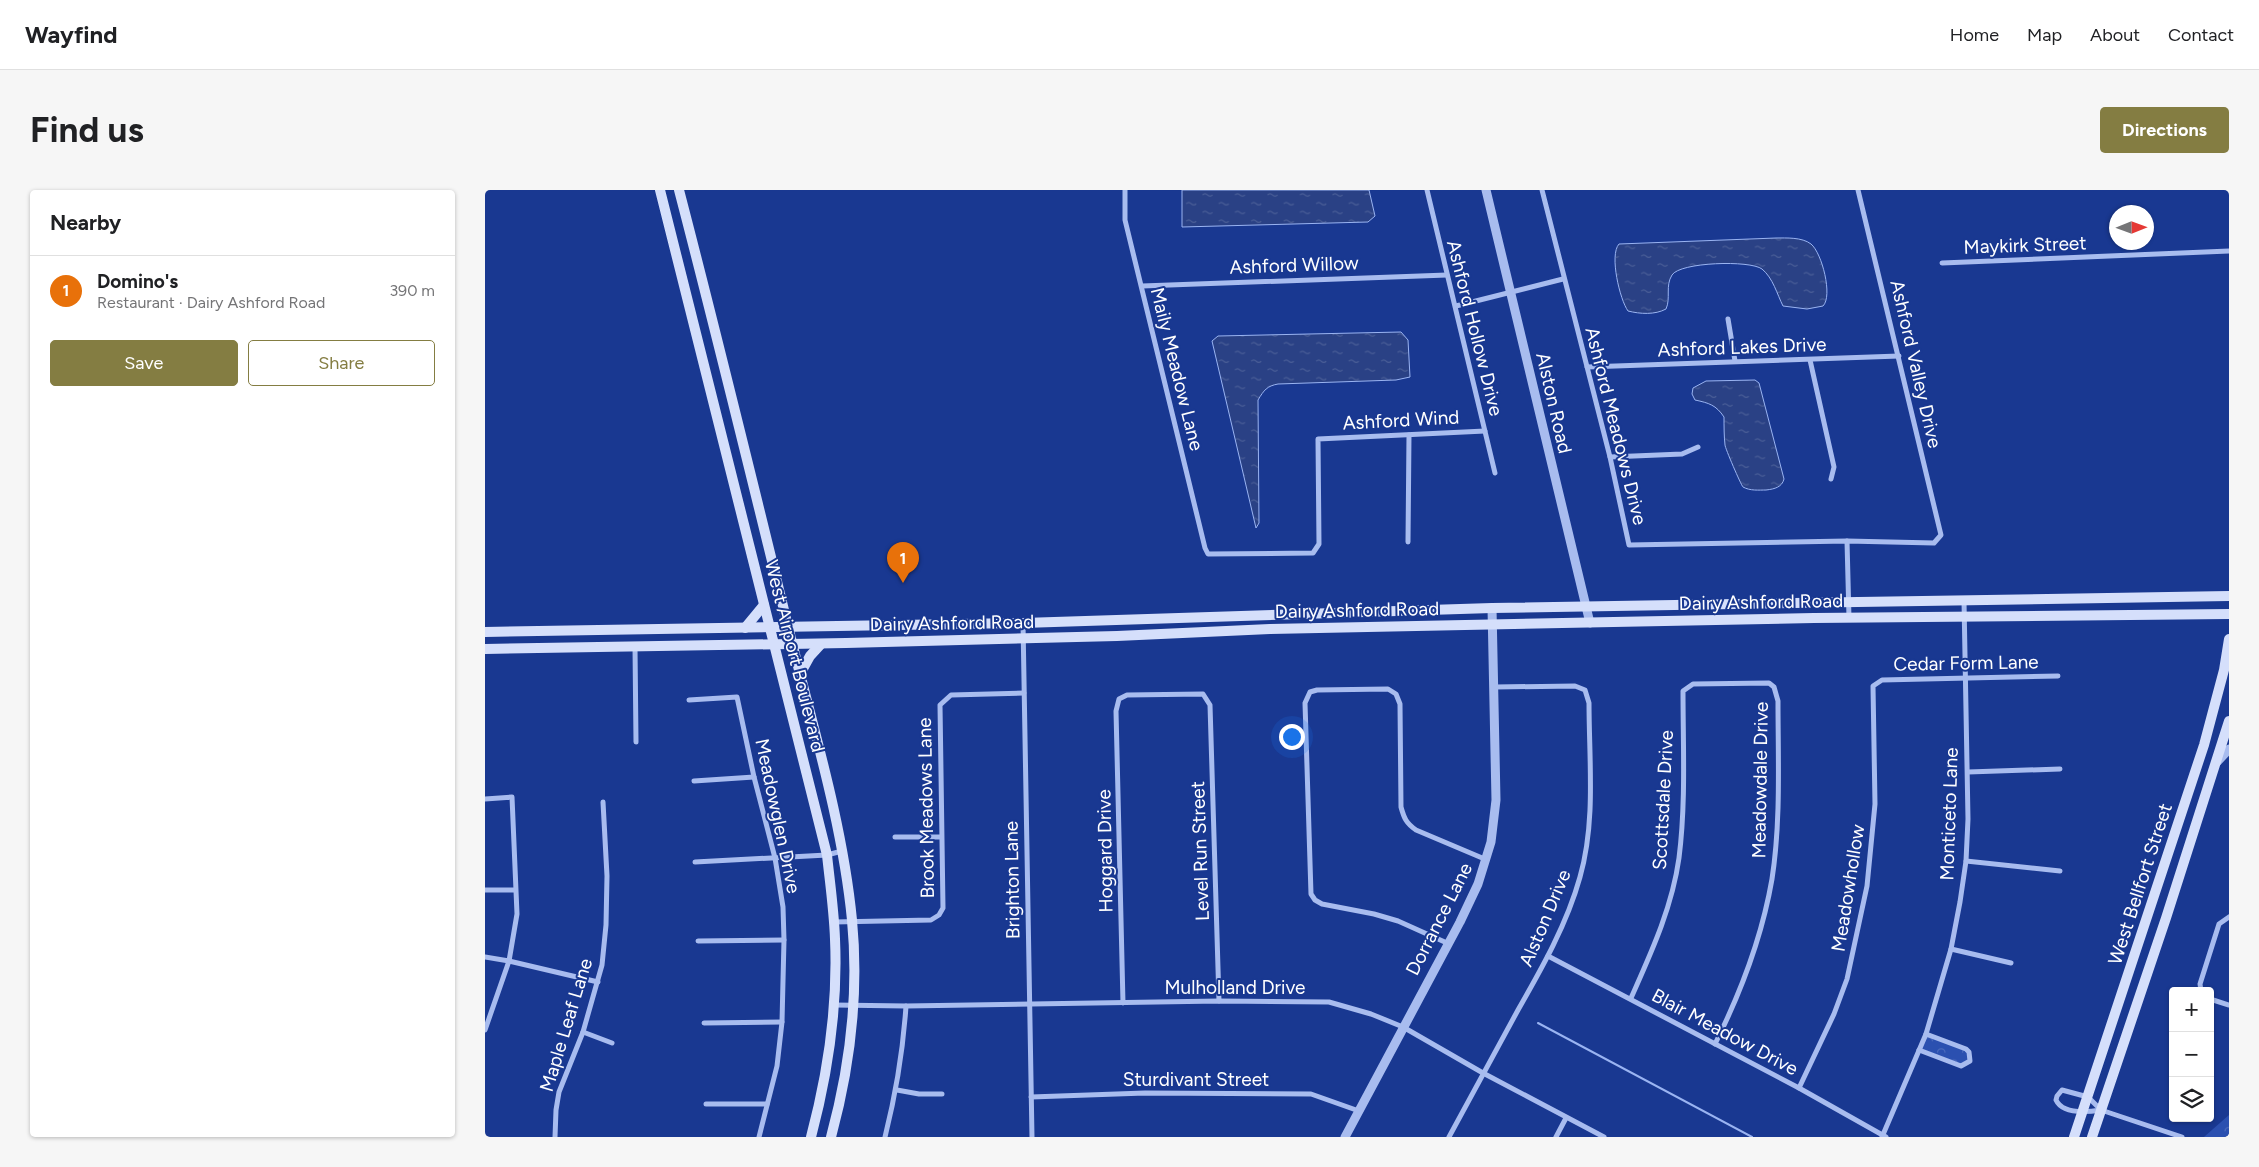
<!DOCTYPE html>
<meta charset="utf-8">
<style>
body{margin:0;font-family:Figtree,sans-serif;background:#f6f6f6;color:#202124}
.controls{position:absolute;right:15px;bottom:15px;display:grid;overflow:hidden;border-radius:5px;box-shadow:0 1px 4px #0004}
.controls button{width:45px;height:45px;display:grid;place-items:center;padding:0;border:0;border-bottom:1px solid #e0e0e0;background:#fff;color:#202124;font:25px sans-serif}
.compass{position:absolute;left:1624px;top:15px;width:45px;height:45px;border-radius:50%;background:#fff;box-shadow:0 1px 4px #0004;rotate:89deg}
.you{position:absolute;left:806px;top:546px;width:18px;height:18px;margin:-12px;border:4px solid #fff;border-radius:50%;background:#1a73e8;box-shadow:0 0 0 8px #1a73e833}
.badge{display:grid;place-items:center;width:32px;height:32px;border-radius:50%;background:#847d42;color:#fff;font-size:16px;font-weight:700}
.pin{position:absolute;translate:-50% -41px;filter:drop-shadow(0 1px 2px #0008)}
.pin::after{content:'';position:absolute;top:26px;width:18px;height:15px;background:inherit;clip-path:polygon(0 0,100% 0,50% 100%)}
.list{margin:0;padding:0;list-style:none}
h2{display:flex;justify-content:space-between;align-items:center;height:65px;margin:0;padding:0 20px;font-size:21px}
h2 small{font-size:16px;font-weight:400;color:#757577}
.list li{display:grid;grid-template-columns:32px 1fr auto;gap:15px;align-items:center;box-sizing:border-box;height:70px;padding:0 20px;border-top:1px solid #e0e0e0}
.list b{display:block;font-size:19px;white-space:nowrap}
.list p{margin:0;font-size:16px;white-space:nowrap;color:#757577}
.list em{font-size:16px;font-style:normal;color:#757577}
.actions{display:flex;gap:10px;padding:15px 20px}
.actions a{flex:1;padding:11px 0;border:1px solid #847d42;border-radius:5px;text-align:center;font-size:18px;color:#847d42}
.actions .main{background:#847d42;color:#fff}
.icon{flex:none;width:28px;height:28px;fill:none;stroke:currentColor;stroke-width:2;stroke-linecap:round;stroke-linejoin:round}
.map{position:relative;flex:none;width:1744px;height:947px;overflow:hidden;border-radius:5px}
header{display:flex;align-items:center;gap:30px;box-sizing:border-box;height:70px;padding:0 25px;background:#fff;border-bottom:1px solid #e0e0e0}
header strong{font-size:24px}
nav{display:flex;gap:28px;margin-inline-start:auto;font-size:18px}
.intro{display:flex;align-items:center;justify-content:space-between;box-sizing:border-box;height:120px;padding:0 30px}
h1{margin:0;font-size:35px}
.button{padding:12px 22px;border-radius:5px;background:#847d42;color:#fff;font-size:18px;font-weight:700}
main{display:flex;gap:30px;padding:0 30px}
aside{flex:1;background:#fff;border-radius:5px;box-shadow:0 1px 4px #0004}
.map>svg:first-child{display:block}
.park{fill:url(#park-crowns)}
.water{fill:url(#water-ripples);stroke:#9ab4f2}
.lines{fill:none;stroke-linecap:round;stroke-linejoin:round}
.stream{stroke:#9ab4f2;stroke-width:2}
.minor{stroke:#a8bcef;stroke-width:5}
.tertiary{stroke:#a8bcef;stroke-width:9}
.secondary{stroke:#d5dffb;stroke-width:10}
.labels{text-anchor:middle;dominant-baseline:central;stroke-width:4;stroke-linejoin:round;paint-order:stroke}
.street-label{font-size:19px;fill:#fff;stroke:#193891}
</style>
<header>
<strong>Wayfind</strong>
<nav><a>Home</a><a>Map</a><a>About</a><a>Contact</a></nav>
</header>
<div class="intro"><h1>Find us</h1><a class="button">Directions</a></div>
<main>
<aside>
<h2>Nearby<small></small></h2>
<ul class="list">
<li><span class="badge" style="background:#e8710a">1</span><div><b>Domino's</b><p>Restaurant · Dairy Ashford Road</p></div><em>390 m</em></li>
</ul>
<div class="actions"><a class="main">Save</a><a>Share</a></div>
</aside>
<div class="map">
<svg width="1744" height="947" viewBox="0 0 1744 947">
<defs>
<pattern id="park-crowns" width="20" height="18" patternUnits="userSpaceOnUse" patternTransform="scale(1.25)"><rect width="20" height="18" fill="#2b50b0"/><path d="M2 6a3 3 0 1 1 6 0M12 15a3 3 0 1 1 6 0" fill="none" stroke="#4b6abc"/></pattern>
<pattern id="water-ripples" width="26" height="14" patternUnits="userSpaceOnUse" patternTransform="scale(1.25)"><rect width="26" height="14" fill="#2a4185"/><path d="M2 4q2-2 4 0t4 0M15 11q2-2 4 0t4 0" fill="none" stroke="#4a5e97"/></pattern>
</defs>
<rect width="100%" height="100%" fill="#193891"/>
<g class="park">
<polygon points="1442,845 1481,860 1485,867 1479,875 1435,859"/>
<polygon points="1744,925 1744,947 1719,947"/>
</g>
<g class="water">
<polygon points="697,0 884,0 890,26 883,32 697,37"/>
<path d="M1291,48C1301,48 1317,47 1326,54C1337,63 1348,106 1338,116L1322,119L1298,116C1292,104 1288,88 1277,79C1265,70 1195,72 1187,85C1180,96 1186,108 1181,119C1170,125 1155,124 1143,121C1135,110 1124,65 1134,54Z"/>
<path d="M916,142L923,150L925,187L911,190L793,194C782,196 779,200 773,210L774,333L771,338L727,151L733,146Z"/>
<path d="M1270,190L1274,193L1299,289C1297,297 1290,299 1281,300C1274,300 1265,301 1258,297C1256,295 1240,258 1240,255C1239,246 1239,236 1239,227C1231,215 1224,213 1210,210L1207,204L1208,198L1221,191Z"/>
</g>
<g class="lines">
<polyline class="stream" points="1053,833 1267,947"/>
<g class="minor">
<polyline points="640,0 640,30 720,358 723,364 828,363 834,354 833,249 1000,241"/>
<polyline points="942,0 1010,283"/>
<polyline points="1057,0 1125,267 1144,355 1362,351 1449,353 1456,345 1373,0"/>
<polyline points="1457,73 1744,61"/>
<polyline points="657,96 962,85"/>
<polyline points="971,116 1078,89"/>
<polyline points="1243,129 1250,171"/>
<polyline points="1325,170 1349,277 1346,289"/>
<polyline points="1102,177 1414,166"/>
<polyline points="1125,267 1197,264 1213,257"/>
<polyline points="1362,351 1364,428"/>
<polyline points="923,352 924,245"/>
<polyline points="538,433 547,947"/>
<polyline points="150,457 151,552"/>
<polyline points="204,510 252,507 269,587 290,668 298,717 299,750 297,832 292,876 274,947"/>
<polyline points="1483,582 1575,579"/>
<polyline points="209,591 269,587"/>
<polyline points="0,609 27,607 32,724 24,771 0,840"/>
<polyline points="410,647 456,647"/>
<polyline points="1481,671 1575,681"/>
<polyline points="210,672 342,665 357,661"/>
<polyline points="0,700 30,700"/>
<polyline points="349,732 446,730 454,725 458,718 455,515 466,505 539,503"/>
<polyline points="213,751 299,750"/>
<path d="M962,753L913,731L889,724L837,714L830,710L826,704L820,513L825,502L832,500L903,499L911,504L915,514L916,617C919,628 921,633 931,640L1002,670"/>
<polyline points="1466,759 1526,773"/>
<polyline points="1063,766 1314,898 1401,947"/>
<polyline points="0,767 24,771 113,792"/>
<polyline points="1716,801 1715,794 1734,734 1744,727"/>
<path d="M1146,808C1166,763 1187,718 1194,668C1201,613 1198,556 1198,501L1208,494L1284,493L1289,497L1293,511C1293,570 1296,631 1287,689C1277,747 1256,802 1230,854"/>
<polyline points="1725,809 1744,815"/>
<polyline points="638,813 631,521 634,509 642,505 718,504 725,515 734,811"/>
<polyline points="349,815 421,816 734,811 844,812 886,824 918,837 998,883 1119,947"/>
<polyline points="219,833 297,832"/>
<polyline points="98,842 127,853"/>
<polyline points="1434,860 1476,876 1485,871 1484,862 1481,859 1441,844"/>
<polyline points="1314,898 1349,824 1362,789 1382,696 1390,614 1388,496 1397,490 1573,486"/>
<polyline points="412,900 434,904 457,904"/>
<polyline points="546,907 660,903 826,904 874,921"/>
<polyline points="221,914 282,914"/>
<path d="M1616,920C1603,922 1578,925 1571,910L1572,906L1577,900L1603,907L1616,920L1697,947"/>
<polyline points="70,947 71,920 74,902 98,842 117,775 121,735 122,686 118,612"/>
<path d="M400,947C411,903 418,861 421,816"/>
<path d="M964,947C987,905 1010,863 1033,820C1057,778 1082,734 1095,687C1111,631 1104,570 1104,513L1100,500L1090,496L1010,497"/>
<polyline points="1071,947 1081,928"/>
<polyline points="1397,947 1441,844 1466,759 1475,712 1481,671 1483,629 1479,411"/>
</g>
<g class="tertiary">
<polyline points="1001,0 1105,433"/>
<polyline points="1732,572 1744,559"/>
<polyline points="860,947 975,732 993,694 1006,652 1011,610 1007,418"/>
</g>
<g class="secondary">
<path d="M175,0L342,665C345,693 349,721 350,749C353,816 343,883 326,947"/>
<path d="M194,0C230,138 264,277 298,416C322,518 357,626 367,730C374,803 365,877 346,947"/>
<polyline points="260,438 279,415"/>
<polyline points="0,442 538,433 1007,418 1744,406"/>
<polyline points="0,459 361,453 632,446 785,439 1329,428 1744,424"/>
<polyline points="315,484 325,466 336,454"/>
<polyline points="1589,947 1719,555 1739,480 1744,449"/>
<polyline points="1607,947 1681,728 1744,531"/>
</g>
</g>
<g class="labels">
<g class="street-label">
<text transform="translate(1540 55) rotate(-2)">Maykirk Street</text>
<text transform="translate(809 75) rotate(-2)">Ashford Willow</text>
<text transform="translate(990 138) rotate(76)">Ashford Hollow Drive</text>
<text transform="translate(1257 157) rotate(-2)">Ashford Lakes Drive</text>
<text transform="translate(1431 174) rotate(77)">Ashford Valley Drive</text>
<text transform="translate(692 179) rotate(76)">Maily Meadow Lane</text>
<text transform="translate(1069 213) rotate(77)">Alston Road</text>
<text transform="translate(916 230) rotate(-3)">Ashford Wind</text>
<text transform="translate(1131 236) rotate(76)">Ashford Meadows Drive</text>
<text transform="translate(1276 412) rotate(-1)">Dairy Ashford Road</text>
<text transform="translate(872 420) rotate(-1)">Dairy Ashford Road</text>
<text transform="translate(467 433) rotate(-1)">Dairy Ashford Road</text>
<text transform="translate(310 466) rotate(76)">West Airport Boulevard</text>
<text transform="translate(1481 473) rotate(-1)">Cedar Form Lane</text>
<text transform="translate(1275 590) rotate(-89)">Meadowdale Drive</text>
<text transform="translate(1178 610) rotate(-87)">Scottsdale Drive</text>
<text transform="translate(441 618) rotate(-91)">Brook Meadows Lane</text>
<text transform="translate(1464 624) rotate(-88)">Monticeto Lane</text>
<text transform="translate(293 626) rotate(78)">Meadowglen Drive</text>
<text transform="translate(620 661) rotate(-91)">Hoggard Drive</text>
<text transform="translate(715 661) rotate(-92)">Level Run Street</text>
<text transform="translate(527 690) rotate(-91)">Brighton Lane</text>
<text transform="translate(1655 694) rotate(-72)">West Bellfort Street</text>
<text transform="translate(1363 698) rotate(-81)">Meadowhollow</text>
<text transform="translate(1060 728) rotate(-67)">Alston Drive</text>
<text transform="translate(954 729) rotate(-63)">Dorrance Lane</text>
<text x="750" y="797">Mulholland Drive</text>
<text transform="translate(81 835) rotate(-73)">Maple Leaf Lane</text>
<text transform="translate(1240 842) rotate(28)">Blair Meadow Drive</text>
<text x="711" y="889">Sturdivant Street</text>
</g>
</g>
</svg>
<div class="controls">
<button>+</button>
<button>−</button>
<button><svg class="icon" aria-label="layers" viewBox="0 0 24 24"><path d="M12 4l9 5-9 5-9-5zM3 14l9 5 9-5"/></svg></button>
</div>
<svg class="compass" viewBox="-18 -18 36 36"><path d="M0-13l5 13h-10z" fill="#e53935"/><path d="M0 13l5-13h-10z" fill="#757577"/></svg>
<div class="you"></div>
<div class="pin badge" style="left:418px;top:393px;background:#e8710a">1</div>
</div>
</main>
